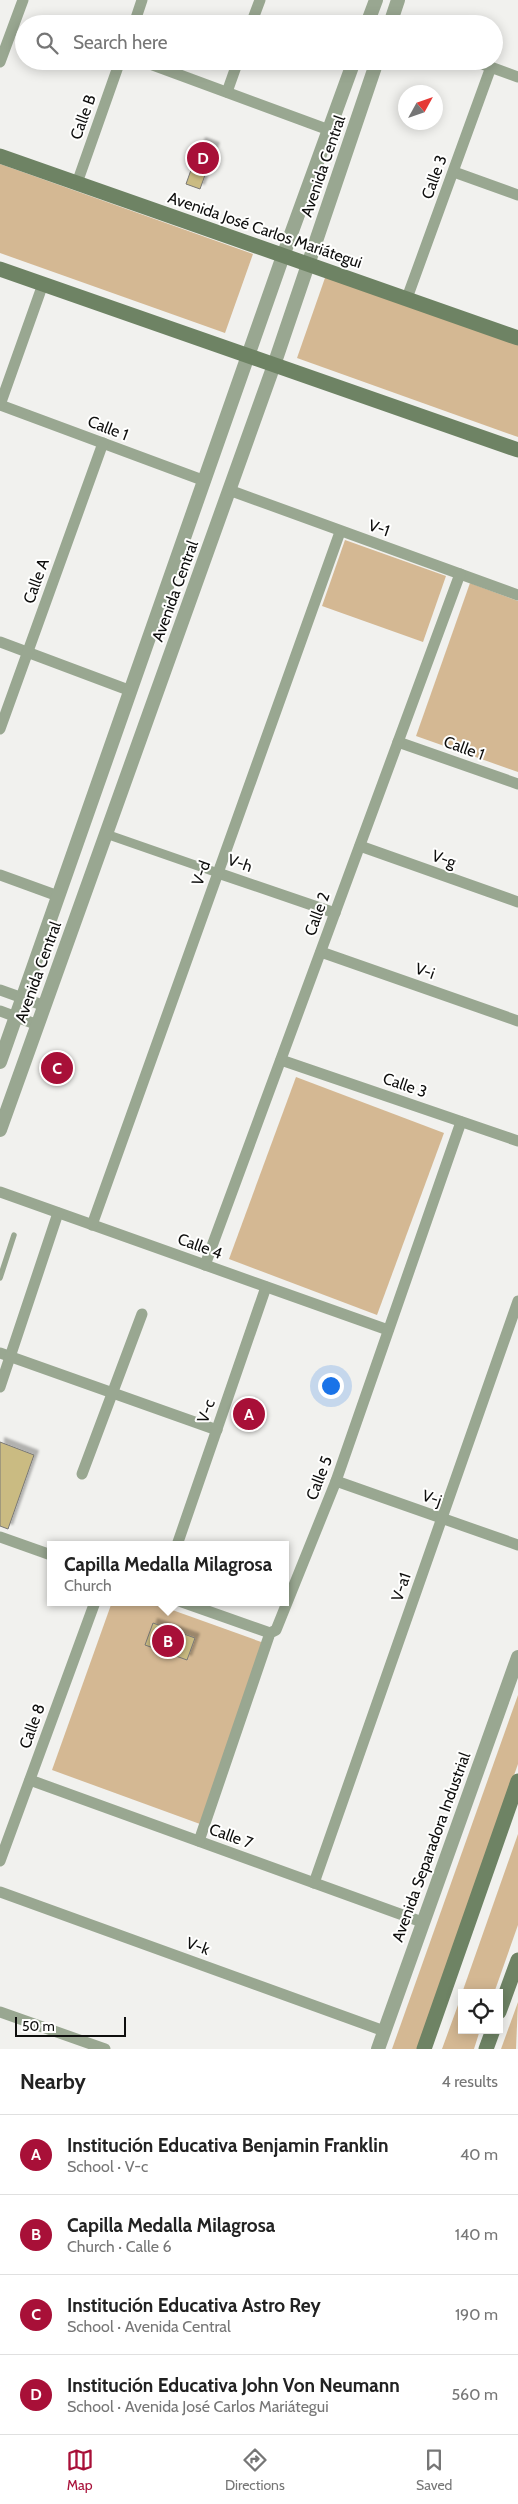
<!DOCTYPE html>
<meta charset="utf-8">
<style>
body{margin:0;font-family:Cabin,sans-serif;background:#f2f2f2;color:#222}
.controls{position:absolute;right:15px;bottom:15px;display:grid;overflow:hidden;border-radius:0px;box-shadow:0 2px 12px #0003}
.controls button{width:45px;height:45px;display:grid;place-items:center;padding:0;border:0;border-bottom:1px solid #e0e0e0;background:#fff;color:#222;font:25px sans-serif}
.compass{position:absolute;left:398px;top:85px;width:45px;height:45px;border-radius:50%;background:#fff;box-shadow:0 2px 12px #0003;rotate:50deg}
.scale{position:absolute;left:15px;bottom:12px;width:111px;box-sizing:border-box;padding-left:5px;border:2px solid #0e0e0d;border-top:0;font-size:14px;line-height:18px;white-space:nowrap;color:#0e0e0d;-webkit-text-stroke:4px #fffffe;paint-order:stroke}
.you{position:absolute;left:330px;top:1385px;width:18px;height:18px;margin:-12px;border:4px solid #fff;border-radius:50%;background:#1a73e8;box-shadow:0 0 0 8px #1a73e833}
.badge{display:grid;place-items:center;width:32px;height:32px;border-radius:50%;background:#a81038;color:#fff;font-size:16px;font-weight:700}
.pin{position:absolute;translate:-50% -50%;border:2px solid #fff;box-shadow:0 1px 5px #0006}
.popup{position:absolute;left:47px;top:1541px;width:242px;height:65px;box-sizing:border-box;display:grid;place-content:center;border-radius:0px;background:#fff;filter:drop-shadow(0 1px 4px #0005);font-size:16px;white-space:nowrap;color:#767676}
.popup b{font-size:19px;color:#222}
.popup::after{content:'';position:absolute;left:50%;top:100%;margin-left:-10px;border:10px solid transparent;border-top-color:#fff}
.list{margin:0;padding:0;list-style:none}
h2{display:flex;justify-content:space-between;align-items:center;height:65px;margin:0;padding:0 20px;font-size:21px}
h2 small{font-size:16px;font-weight:400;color:#767676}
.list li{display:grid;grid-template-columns:32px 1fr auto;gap:15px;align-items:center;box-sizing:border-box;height:80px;padding:0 20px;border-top:1px solid #e0e0e0}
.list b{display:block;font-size:19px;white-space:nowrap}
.list p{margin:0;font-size:16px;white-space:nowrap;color:#767676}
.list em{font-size:16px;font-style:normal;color:#767676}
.icon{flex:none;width:28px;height:28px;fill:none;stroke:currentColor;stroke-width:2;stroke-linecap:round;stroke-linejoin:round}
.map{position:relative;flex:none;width:518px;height:2049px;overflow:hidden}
.search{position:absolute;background:#fff;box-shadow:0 2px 12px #0003;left:15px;right:15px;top:15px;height:55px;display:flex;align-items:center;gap:12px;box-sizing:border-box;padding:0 18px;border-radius:28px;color:#767676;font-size:19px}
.sheet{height:385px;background:#fff}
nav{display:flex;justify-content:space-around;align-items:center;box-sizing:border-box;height:70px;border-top:1px solid #e0e0e0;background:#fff;font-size:14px;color:#767676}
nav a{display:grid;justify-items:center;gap:2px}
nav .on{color:#a81038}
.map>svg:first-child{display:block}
.green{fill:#d4b893}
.building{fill:#cabb82;stroke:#797875;filter:url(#shadow)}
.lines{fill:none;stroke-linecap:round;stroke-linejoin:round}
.service{stroke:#99a791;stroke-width:5.5}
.pedestrian{stroke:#99a791;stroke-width:9}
.minor{stroke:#99a791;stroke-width:11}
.tertiary{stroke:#99a791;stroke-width:14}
.secondary{stroke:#6e8364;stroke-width:15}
.labels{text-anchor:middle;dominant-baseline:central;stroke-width:4;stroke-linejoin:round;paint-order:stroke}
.street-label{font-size:16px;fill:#0e0e0d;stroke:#fffffe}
</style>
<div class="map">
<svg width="518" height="2049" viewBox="0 0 518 2049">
<defs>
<filter id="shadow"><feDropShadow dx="4.5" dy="-4.5" stdDeviation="1" flood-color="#0004"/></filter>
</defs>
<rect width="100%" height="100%" fill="#f1f1ee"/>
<g class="green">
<polygon points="0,164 253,254 225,333 0,253"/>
<polygon points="326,275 518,343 518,437 297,358"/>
<polygon points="345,540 446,576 423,642 322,606"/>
<polygon points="470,583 518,601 518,772 416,736"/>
<polygon points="296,1077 444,1133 377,1315 229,1259"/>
<polygon points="112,1602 150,1602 264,1643 200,1824 52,1770"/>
<polygon points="518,1695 518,1764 417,2049 392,2049"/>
<polygon points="518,1834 518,1925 494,1993 462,1993"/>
<polygon points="462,1994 462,2030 480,2030 474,2049 442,2049"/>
<polygon points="518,2002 516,2049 501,2049"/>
</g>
<g class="building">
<polygon points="201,142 215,147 200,189 186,184"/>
<polygon points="0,1442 34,1455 8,1529 0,1526"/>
<polygon points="153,1623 195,1638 187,1660 145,1645"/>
</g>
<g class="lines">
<polyline class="service" points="0,1278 14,1235"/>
<polyline class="pedestrian" points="106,834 218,873"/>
<g class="minor">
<polyline points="134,24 142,0"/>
<polyline points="251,24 260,0"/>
<polyline points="142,61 329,130"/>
<polyline points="474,61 518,77"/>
<polyline points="0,62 23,0"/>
<polyline points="227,92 238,61"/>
<polyline points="454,172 518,195"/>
<polyline points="77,183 120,61"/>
<polyline points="407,298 491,67"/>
<polyline points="0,405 205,481"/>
<polyline points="0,405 43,284"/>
<polyline points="229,490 518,595"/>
<polyline points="0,642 131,691"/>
<polyline points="0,729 103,443"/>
<polyline points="398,742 518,784"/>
<polyline points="360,846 518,902"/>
<polyline points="218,873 335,913"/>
<polyline points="0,875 58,896"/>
<polyline points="321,952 518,1021"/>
<polyline points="0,990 45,1006"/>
<polyline points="0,1011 38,1025"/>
<polyline points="281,1060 518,1141"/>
<polyline points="0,1192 388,1330"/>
<polyline points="92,1225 340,532"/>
<polyline points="205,1265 460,574"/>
<polyline points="0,1353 217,1430"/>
<polyline points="0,1387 58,1213"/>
<polyline points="82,1474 142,1314"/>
<polyline points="336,1481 518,1545"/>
<polyline points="0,1537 51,1555"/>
<polyline points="177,1545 266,1287"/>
<polyline points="182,1602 270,1633"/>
<polyline points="30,1780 422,1922"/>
<polyline points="199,1841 270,1633 276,1630 336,1481 461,1122"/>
<polyline points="0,1861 95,1602"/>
<polyline points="314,1883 518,1301"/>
<polyline points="0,1892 384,2031"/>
<polyline points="0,2012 105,2049"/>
</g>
<g class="tertiary">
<polyline points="367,24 376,0"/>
<polyline points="390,24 398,0"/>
<polyline points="0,1062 283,256 354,61"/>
<polyline points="0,1130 274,365 377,61"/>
<polyline points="378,2049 518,1657"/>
</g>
<g class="secondary">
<polyline points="0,156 518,338"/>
<polyline points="0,269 518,450"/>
<polyline points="499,2012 518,1960"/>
<polyline points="424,2049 518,1781"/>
<polyline points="486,2049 493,2030"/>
</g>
</g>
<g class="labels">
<g class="street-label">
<text transform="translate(83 117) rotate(-70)">Calle B</text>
<text transform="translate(323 166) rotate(-71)">Avenida Central</text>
<text transform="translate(434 177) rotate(-70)">Calle 3</text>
<text transform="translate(265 230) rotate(19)">Avenida José Carlos Mariátegui</text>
<text transform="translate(108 428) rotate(21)">Calle 1</text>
<text transform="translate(379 528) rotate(19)">V-1</text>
<text transform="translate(36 581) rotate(-70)">Calle A</text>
<text transform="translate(175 591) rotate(-70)">Avenida Central</text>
<text transform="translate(464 748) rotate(20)">Calle 1</text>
<text transform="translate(444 859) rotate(20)">V-g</text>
<text transform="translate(240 863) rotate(19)">V-h</text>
<text transform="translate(201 873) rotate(-70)">V-d</text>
<text transform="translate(317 914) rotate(-70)">Calle 2</text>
<text transform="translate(425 971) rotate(19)">V-i</text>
<text transform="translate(38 972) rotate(-70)">Avenida Central</text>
<text transform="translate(405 1085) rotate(19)">Calle 3</text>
<text transform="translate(200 1246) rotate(20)">Calle 4</text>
<text transform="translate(206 1411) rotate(-71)">V-c</text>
<text transform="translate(319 1478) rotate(-69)">Calle 5</text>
<text transform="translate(432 1498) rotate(19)">V-j</text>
<text transform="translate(401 1587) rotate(-71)">V-a1</text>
<text transform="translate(32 1726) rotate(-70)">Calle 8</text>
<text transform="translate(231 1836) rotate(20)">Calle 7</text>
<text transform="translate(431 1847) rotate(-70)">Avenida Separadora Industrial</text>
<text transform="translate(198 1946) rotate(20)">V-k</text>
</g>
</g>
</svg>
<div class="controls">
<button><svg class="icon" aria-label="locate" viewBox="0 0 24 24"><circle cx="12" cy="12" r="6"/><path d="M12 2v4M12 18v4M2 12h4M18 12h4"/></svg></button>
</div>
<svg class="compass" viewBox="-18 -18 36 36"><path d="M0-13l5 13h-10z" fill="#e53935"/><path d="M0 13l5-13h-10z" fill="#767676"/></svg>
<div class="scale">50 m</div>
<div class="you"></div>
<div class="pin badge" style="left:249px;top:1414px">A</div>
<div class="pin badge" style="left:168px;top:1641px">B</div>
<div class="popup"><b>Capilla Medalla Milagrosa</b>Church</div>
<div class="pin badge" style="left:57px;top:1068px">C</div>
<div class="pin badge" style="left:203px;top:158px">D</div>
<div class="search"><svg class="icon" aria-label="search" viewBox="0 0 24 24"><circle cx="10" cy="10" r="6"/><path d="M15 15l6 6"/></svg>Search here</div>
</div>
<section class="sheet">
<h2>Nearby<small>4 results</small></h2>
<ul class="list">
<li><span class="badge">A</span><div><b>Institución Educativa Benjamin Franklin</b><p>School · V-c</p></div><em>40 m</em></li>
<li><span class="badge">B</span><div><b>Capilla Medalla Milagrosa</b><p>Church · Calle 6</p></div><em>140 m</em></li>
<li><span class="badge">C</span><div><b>Institución Educativa Astro Rey</b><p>School · Avenida Central</p></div><em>190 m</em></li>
<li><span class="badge">D</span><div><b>Institución Educativa John Von Neumann</b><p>School · Avenida José Carlos Mariátegui</p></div><em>560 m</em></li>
</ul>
</section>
<nav>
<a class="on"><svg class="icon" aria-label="map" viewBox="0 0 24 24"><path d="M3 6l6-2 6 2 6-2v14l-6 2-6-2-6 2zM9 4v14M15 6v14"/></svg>Map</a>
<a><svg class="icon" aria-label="directions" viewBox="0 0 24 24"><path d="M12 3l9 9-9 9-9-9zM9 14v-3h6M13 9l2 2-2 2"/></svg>Directions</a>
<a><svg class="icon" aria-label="saved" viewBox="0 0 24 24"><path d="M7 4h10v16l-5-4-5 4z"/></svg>Saved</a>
</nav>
